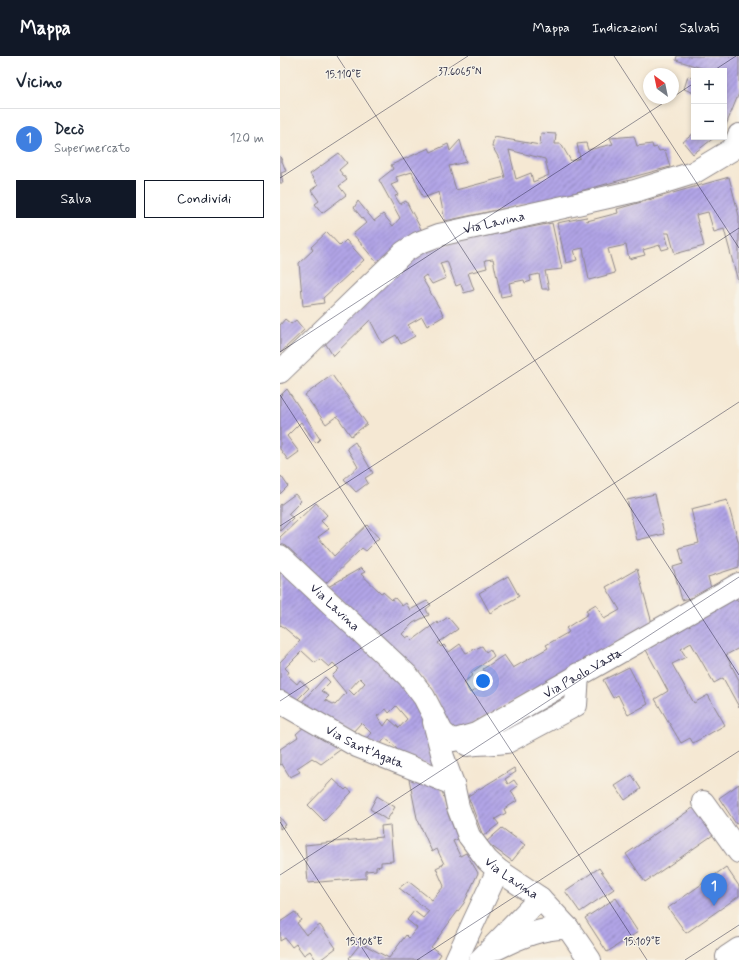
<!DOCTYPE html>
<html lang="it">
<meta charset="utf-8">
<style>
body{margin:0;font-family:Mynerve,sans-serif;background:#f6f6f7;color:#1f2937}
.controls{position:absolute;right:12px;top:12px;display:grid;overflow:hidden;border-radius:0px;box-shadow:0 2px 6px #0003}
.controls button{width:36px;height:36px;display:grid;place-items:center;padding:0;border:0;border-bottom:1px solid #e0e1e3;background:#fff;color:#1f2937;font:20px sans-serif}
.compass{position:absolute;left:363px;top:12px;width:36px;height:36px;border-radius:50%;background:#fff;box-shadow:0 2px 6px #0003;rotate:327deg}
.you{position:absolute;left:203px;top:625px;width:14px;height:14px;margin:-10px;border:3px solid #fff;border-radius:50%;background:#1a73e8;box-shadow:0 0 0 6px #1a73e833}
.badge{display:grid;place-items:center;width:26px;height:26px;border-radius:50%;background:#111827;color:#fff;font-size:13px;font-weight:700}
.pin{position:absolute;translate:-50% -33px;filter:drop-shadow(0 1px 2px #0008)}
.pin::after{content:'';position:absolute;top:21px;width:14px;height:12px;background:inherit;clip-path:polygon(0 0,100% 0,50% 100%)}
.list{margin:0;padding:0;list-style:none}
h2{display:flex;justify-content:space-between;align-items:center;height:52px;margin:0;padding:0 16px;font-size:17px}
h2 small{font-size:13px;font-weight:400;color:#747a83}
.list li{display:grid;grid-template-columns:26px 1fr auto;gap:12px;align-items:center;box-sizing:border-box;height:60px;padding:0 16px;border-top:1px solid #e0e1e3}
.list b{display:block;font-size:15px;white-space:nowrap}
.list p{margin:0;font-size:13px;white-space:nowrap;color:#747a83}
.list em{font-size:13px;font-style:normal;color:#747a83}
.actions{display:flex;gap:8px;padding:12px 16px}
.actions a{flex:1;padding:9px 0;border:1px solid #111827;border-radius:0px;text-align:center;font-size:14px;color:#111827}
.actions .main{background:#111827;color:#fff}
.map{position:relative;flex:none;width:459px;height:904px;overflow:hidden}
header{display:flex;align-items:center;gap:24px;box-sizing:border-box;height:56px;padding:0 20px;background:#111827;color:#fff}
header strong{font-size:19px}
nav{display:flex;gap:22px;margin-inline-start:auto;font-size:14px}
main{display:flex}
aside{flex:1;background:#fff}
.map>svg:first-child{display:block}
.building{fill:url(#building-hatch);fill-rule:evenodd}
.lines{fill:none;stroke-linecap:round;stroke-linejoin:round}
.minor-casing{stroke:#8c8587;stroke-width:24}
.minor{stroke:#fff;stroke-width:22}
.ticks{fill:none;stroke:#22223b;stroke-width:1;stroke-opacity:0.45}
.labels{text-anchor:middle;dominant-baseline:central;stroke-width:3;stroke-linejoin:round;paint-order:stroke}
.street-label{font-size:13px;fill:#22223b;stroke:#f7f3e8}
.ticks-label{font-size:10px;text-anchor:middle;fill:#22223b;stroke:#f7f3e8;stroke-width:3;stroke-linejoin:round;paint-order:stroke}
</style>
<header>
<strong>Mappa</strong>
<nav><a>Mappa</a><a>Indicazioni</a><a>Salvati</a></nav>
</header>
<main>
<aside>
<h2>Vicino<small></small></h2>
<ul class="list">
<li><span class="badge" style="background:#3f7fe0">1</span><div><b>Decò</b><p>Supermercato</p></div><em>120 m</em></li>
</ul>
<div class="actions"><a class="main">Salva</a><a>Condividi</a></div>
</aside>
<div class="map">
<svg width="459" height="904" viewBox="0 0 459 904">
<defs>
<pattern id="building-hatch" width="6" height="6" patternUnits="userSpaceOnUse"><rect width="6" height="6" fill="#b1a4e6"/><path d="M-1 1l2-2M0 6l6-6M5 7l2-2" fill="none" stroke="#9085bc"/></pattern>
</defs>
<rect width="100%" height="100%" fill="#f7f3e8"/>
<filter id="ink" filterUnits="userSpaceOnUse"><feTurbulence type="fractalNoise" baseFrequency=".025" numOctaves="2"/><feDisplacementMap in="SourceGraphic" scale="8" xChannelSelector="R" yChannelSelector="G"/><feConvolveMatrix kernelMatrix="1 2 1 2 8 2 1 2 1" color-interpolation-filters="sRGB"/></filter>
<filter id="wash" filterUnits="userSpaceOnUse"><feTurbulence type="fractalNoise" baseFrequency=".012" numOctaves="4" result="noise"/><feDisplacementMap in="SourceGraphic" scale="16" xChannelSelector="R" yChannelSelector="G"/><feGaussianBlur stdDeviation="0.9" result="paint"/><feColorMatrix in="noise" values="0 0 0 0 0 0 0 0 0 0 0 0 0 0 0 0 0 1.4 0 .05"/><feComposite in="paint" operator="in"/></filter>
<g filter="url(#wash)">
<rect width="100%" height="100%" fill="#f5e8d3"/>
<g id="blocks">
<g class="building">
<polygon points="397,0 459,0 459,37 444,74 444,15 431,15 396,4"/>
<polygon points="408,20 414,22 414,37 404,33"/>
<path d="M261,77L276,78L275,88H281L291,105L300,102L297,88L306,87L308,94L333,88L330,82L354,80L357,90L372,88L373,92L377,91L379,95L385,94L390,111L274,142L165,165L159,136L143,142L132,116L116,121L118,126L111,129L118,139L115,140L120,148L126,145L142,175L98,208L73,178L86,167L74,152L78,145L94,165L103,158L113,170L120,162L99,124L113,113L111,109L149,92L151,96L168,88L170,95L180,84L186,106L169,110L176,134L225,121L221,106L212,90L214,81L260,89ZM229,94L265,103L269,119L253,126L251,117L236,123Z"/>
<polygon points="414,77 414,81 435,81 413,98 403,86"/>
<polygon points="59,97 67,107 59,114 67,124 59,130 66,139 42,157 35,148 39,145 31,134 38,129 30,118"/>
<polygon points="0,100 6,115 1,117 3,127 0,127"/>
<polygon points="449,121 459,160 459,229 444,173 434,176 428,156 416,159 424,190 395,198 389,177 385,177 389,192 382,194 380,189 363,194 365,199 349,203 346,189 328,193 335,217 309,224 303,192 294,194 297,204 286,207 277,167 306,161 307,165 338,157 337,153"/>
<polygon points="272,167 282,213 265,215 269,233 262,233 259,218 250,220 251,225 245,227 244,224 229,227 231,239 221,241 213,203 205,204 207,212 188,217 194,234 184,237 181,228 176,230 167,205 160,207 166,222 152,228 146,219 142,222 164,260 147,270 142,261 128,269 135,280 121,288 116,279 102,287 90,264 53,300 44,285 142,194 181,185"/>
<polygon points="47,176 60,190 66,184 84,204 43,242 44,247 23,250 19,207 33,194 31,191"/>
<polygon points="5,263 11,268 16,264 24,274 0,297 0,269"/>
<polygon points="52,319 87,368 71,380 57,360 46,368 25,339"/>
<polygon points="7,333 40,383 36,387 21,366 7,380 19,396 8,404 0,393 0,340"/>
<polygon points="75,386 93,417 85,422 88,427 76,436 64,423 78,411 67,392"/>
<polygon points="1,420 8,430 0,438 0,421"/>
<polygon points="15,438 21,445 8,458 13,462 0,475 0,449"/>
<polygon points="375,438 384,478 357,484 347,444"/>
<polygon points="447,444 459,488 459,511 428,521 432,536 402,544 393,511 403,508 399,492 419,487 411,453"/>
<polygon points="36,447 47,459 41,465 49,473 38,481 54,500 87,469 99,482 86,495 82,492 45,528 0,488 0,481"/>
<polygon points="81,512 85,516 81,518 101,537 103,536 112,544 115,542 122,550 126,547 130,554 147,545 151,549 146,553 149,559 133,567 122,578 126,582 129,580 133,584 157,566 158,568 168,561 178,573 158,587 161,591 164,589 169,596 180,588 186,597 202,590 206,596 210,593 214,600 191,617 193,619 184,626 190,637 211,625 203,613 224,599 233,612 268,592 266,589 289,576 286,572 308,558 306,554 316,548 324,563 340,554 326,531 357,513 372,567 174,678 150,630 141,619 48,531"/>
<path d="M2,516L120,624L145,659L157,712L115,697L117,692L105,682L98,692L85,684L91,677L81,667L72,677L19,649L45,621L50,626L41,635L49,640L45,644L55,649L66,637L52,620L59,613L53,607L49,611L40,603L35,607L22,595L5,612L9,616L7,619L17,628L20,624L29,632L15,646L0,638V606L20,585L1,569L0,570V518ZM80,622L85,627L74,639L69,634ZM116,650L127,663L119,672L109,663L104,670L97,660L106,653L109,657Z"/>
<polygon points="228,520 239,540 210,557 199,537"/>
<polygon points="455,540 459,547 459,592 446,599 459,624 459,651 443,622 434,627 411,587 401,593 406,601 392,608 414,647 428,639 445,669 413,687 410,682 401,687 375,643 388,635 365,592"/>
<polygon points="349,611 368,648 348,659 338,639 333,642 323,624"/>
<polygon points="25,670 64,691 41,708 32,702 17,712 20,716 10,721 2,708 0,709 0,693 18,681 16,678"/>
<polygon points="234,712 236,716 225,723 228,728 234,724 238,730 231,735 237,745 224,753 226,757 215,763 219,768 203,780 188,740"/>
<polygon points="128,718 161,730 168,758 178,783 173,785 180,800 186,797 198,817 184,847 151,891 161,898 157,904 71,904 69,902 81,887 109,902 126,879 129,882 137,872 127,864 134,855 143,862 149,855 119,832 128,825 152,844 164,830 156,812 164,808 157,793 152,796 137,762"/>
<polygon points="352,719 361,733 345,744 335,730"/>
<polygon points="53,723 65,734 67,732 72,736 44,765 28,749"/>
<polygon points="459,728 459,766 456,768 439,742"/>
<polygon points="97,740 115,751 107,764 90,753"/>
<polygon points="417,749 436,777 365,826 346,798"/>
<polygon points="0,761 6,769 0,773"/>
<polygon points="110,769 113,805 101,806 101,810 96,811 96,814 86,815 86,822 28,827 25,789 102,781 101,770"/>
<polygon points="222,772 245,789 232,805 206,786"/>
<polygon points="446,811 459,830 459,840 406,877 388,852"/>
<polygon points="319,812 334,833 300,856 285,835"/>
<polygon points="336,842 358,876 327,896 305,862"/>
<polygon points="15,856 21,864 17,867 26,879 40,869 56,892 40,904 36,904 30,895 24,899 16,888 12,891 5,882 0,885 0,866"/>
</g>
</g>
</g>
<g filter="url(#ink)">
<use href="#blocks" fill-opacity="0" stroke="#8c8587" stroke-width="1"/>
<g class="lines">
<defs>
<g id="minor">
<path id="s1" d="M0,316L124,196L138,187L159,179L355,135L413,117L453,93L459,79"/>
<path id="s2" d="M0,500L128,620L144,641L162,676L169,682L175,684L196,678L459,528"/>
<path id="s3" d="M0,646L77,690L173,728"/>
<path id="s4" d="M154,666L163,701L173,728L178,751L189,780L207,804L218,814L260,842L288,872L310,904"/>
<path d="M188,689C201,687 214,688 227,686L296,649L298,618"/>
<polyline points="423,746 459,796"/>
<path d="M218,892C240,881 263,871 288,872"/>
<polyline points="176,904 218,814"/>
<polyline points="200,904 260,842"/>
<polyline points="449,904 447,901 459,893"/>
</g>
</defs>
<use href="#minor" class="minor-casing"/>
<use href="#minor" class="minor"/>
</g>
</g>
<path class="ticks" d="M57,0L459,619M334,0L459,192M433,15L456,0M393,41L414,27M0,122L188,0M0,296L391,42M0,339L367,904M0,470L459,172M0,645L459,346M0,766L90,904M0,819L459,521M137,904L459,695M405,904L459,869"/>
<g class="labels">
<g class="street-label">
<text stroke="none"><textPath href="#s1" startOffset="268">Via Lavina</textPath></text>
<text stroke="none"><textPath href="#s2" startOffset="75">Via Lavina</textPath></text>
<text stroke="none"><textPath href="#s2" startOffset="401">Via Paolo Vasta</textPath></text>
<text stroke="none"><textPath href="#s3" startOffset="96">Via Sant'Agata</textPath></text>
<text stroke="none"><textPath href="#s4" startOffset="180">Via Lavina</textPath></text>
</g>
</g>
<g class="ticks-label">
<text x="180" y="19">37.6065°N</text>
<text x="63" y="22">15.110°E</text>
<text x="84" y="889">15.108°E</text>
<text x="362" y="889">15.109°E</text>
</g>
</svg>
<div class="controls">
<button>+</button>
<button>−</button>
</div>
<svg class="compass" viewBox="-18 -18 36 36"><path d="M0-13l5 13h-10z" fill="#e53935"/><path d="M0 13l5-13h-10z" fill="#747a83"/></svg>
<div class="you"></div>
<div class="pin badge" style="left:434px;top:850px;background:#3f7fe0">1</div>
</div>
</main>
